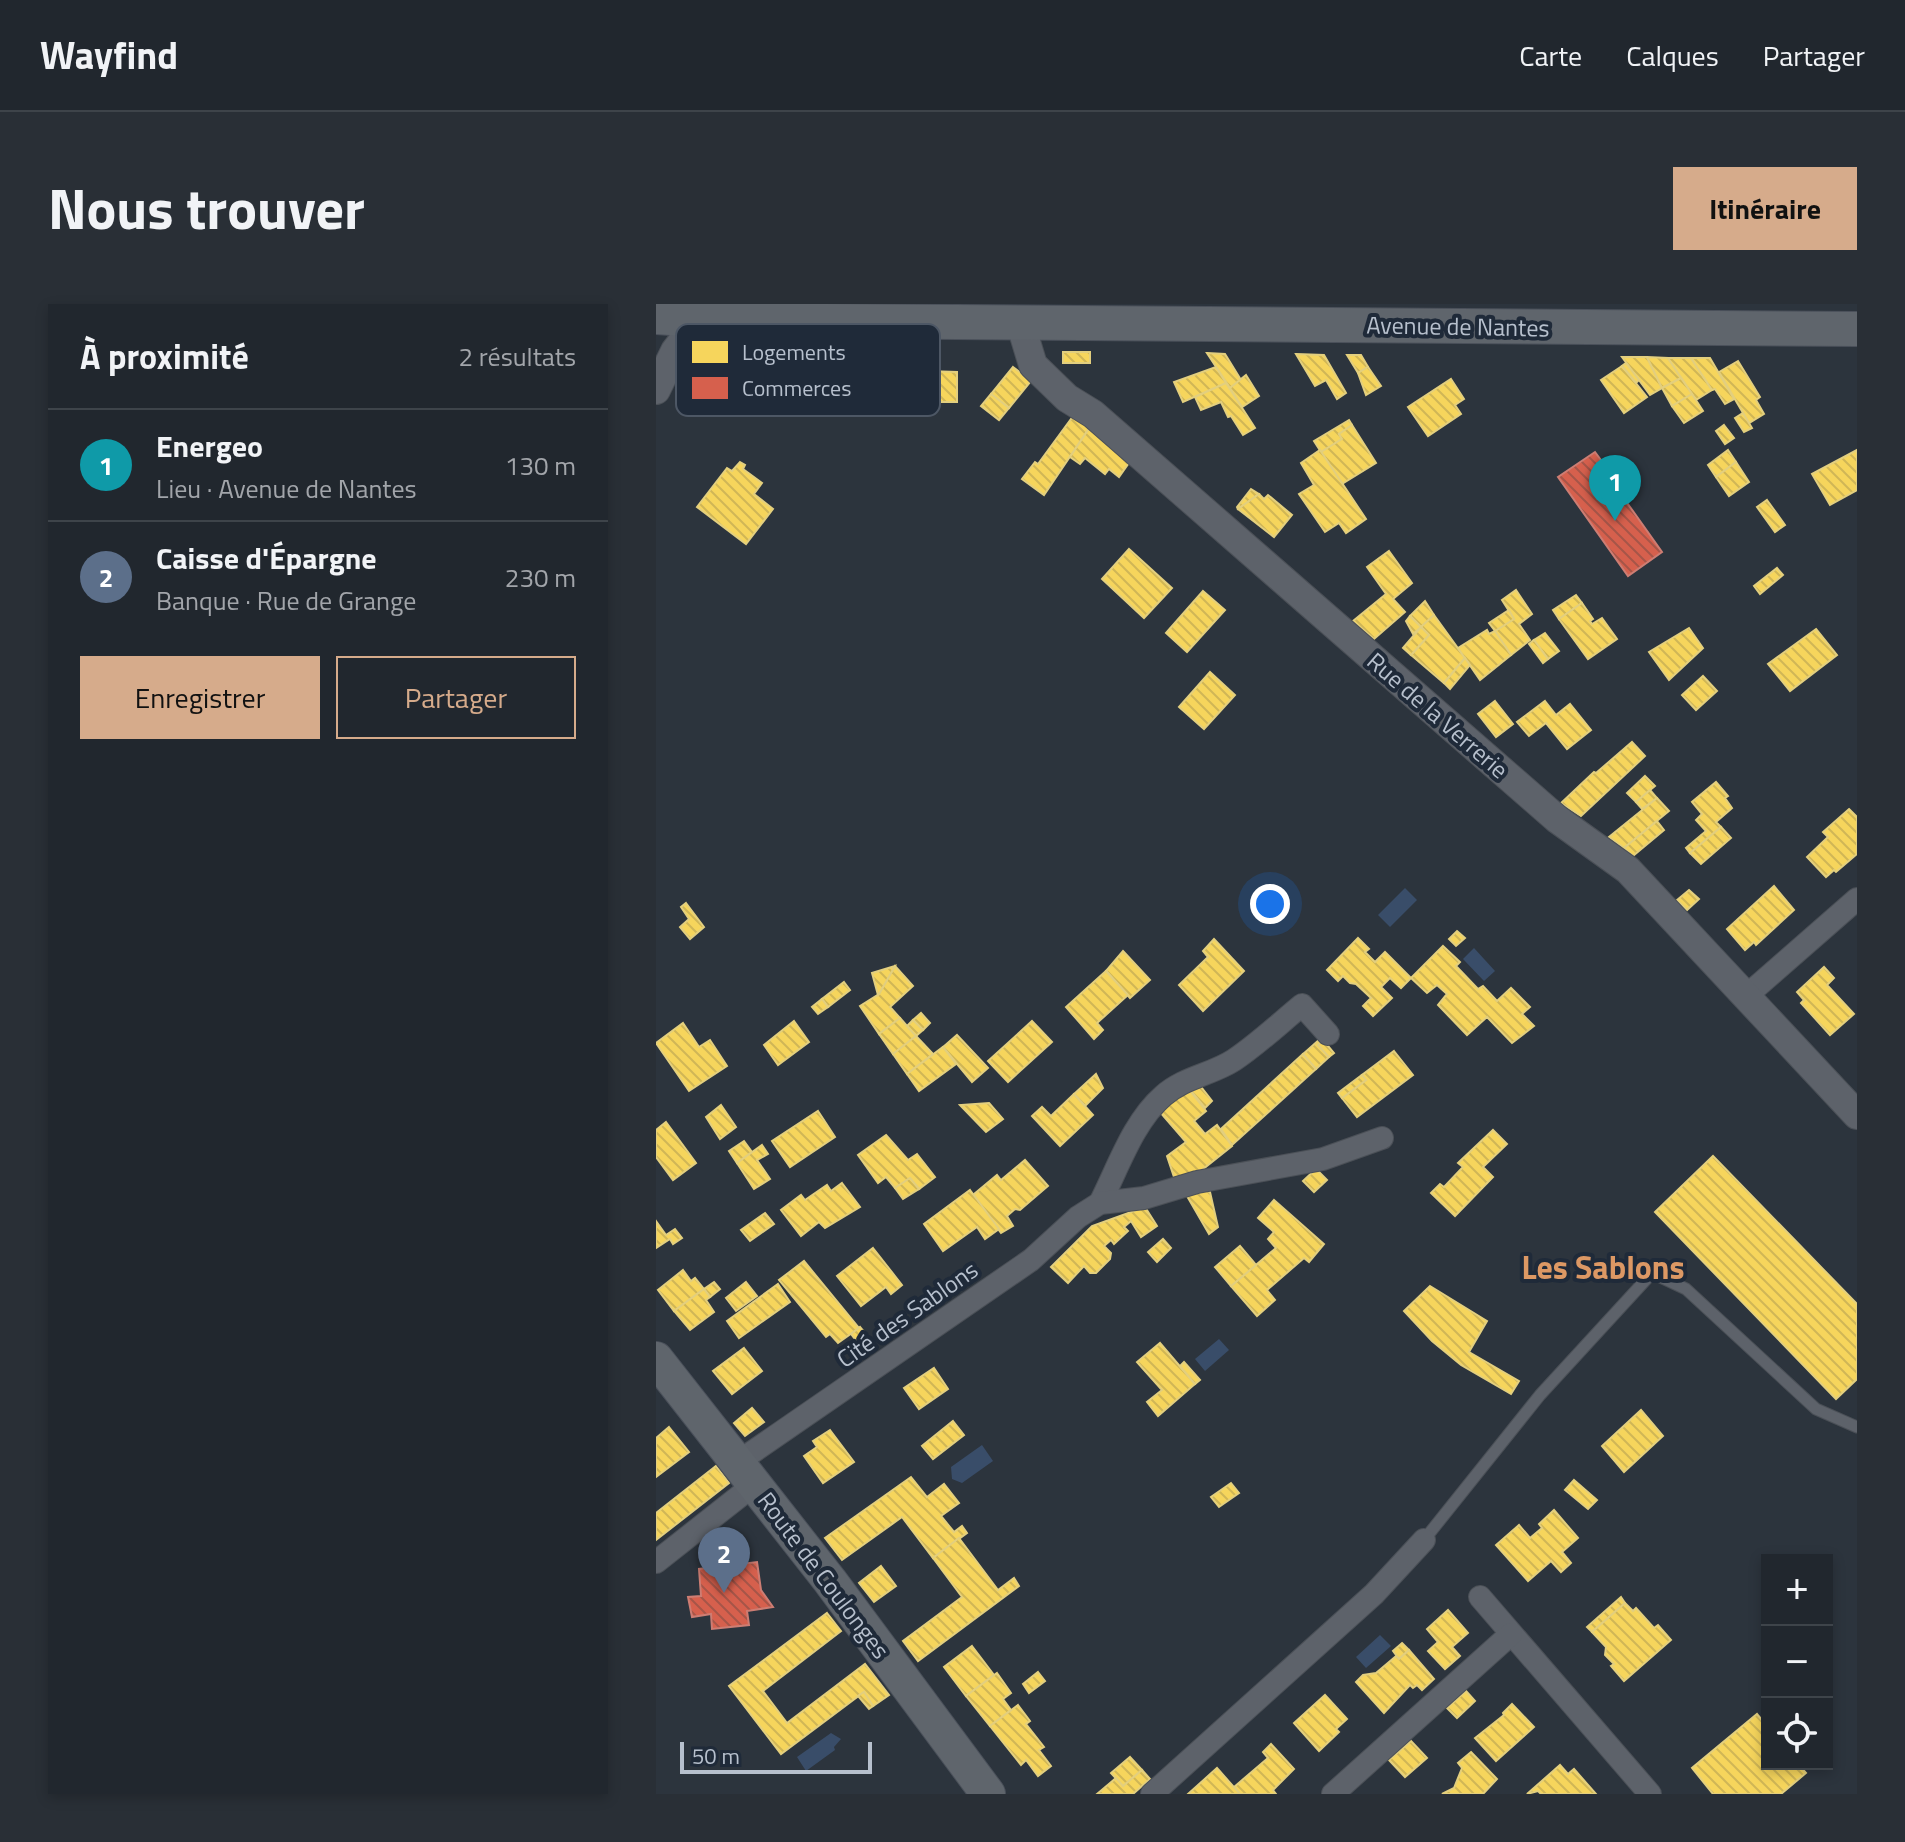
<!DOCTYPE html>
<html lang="fr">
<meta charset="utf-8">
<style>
body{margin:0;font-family:"Titillium Web",sans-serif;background:#292f36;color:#f1f3f6}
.controls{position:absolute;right:24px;bottom:24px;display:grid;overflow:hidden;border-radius:0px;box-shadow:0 4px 12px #0003}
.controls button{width:72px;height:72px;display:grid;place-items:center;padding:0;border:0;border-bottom:2px solid #3e444a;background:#21272e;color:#f1f3f6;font:40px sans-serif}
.scale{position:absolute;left:24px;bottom:20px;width:192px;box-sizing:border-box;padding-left:8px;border:4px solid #b7c0cd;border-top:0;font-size:22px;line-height:28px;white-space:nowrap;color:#b7c0cd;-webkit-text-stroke:6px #1f2a39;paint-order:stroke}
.you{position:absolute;left:614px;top:600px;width:28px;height:28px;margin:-20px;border:6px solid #fff;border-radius:50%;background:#1a73e8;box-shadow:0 0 0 12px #1a73e833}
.badge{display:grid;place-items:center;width:52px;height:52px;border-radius:50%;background:#d6ab8b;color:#fff;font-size:26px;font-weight:700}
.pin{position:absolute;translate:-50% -66px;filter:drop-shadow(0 2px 4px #0008)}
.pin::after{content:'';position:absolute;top:42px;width:28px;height:24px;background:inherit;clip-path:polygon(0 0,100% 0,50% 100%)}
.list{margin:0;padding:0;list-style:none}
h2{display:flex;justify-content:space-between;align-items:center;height:104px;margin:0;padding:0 32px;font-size:34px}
h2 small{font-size:26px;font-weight:400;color:#a2a5aa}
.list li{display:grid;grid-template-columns:52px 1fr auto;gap:24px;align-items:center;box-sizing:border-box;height:112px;padding:0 32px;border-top:2px solid #3e444a}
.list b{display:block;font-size:30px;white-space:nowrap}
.list p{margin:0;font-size:26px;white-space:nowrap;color:#a2a5aa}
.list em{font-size:26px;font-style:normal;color:#a2a5aa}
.actions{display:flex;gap:16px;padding:24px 32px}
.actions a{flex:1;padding:18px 0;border:2px solid #d6ab8b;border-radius:0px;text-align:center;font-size:28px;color:#d6ab8b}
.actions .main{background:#d6ab8b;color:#111}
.icon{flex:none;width:44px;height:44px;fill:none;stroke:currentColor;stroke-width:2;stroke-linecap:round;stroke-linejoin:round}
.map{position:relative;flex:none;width:1201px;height:1490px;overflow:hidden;border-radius:0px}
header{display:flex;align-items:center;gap:48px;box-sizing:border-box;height:112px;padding:0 40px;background:#21272e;border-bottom:2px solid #3e444a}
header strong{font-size:38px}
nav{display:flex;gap:44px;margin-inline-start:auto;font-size:28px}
.intro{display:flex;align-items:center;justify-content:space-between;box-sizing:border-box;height:192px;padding:0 48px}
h1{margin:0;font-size:56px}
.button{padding:20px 36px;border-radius:0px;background:#d6ab8b;color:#111;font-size:28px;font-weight:700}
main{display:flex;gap:48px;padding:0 48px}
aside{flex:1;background:#21272e;border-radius:0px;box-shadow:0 4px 12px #0003}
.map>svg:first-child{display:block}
.water{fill:#394d69}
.homes{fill:url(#homes-back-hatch);stroke:#e3cf7e;stroke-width:2}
.shops{fill:url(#shops-back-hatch);stroke:#cd7d73;stroke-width:2}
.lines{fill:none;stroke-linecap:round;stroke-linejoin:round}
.service-casing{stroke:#4b5057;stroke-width:13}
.minor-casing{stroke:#4b5057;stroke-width:24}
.tertiary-casing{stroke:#4b5057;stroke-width:30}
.primary-casing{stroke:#4a505a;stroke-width:36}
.service{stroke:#5d626a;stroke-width:11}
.minor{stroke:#5d626a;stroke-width:22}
.tertiary{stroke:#5d626a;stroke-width:28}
.primary{stroke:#5f656c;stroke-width:34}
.labels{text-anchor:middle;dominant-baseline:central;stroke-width:8;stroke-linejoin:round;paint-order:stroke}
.street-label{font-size:24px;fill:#b7c0cd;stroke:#1f2a39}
.district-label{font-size:32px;font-weight:bold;fill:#dc9864;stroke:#1f2a39}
.key{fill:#1f2a39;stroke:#4d5765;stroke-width:2}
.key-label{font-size:22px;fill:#b7c0cd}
</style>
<header>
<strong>Wayfind</strong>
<nav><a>Carte</a><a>Calques</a><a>Partager</a></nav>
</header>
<div class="intro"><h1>Nous trouver</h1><a class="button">Itinéraire</a></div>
<main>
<aside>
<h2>À proximité<small>2 résultats</small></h2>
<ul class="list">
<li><span class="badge" style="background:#0f9aa8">1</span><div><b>Energeo</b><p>Lieu · Avenue de Nantes</p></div><em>130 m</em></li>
<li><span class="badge" style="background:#5c6f8a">2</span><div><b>Caisse d'Épargne</b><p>Banque · Rue de Grange</p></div><em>230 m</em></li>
</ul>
<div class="actions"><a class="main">Enregistrer</a><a>Partager</a></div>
</aside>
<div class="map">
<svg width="1201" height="1490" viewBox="0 0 1201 1490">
<defs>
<pattern id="homes-back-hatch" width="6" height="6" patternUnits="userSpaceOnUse" patternTransform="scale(2)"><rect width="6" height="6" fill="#f6d55c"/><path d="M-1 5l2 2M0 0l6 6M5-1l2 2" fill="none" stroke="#d0b656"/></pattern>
<pattern id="shops-back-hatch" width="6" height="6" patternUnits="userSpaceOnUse" patternTransform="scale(2)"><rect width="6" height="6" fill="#d6604d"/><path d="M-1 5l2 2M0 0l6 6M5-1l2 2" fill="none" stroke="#a65548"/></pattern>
</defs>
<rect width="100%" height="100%" fill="#2c343d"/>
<g class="water">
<polygon points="749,584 761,596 734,623 722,611"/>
<polygon points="818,644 839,667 828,677 807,655"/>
<polygon points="563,1035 573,1046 549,1067 539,1055"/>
<polygon points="326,1141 337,1157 306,1179 296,1175 295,1163"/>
<polygon points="724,1331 735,1342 710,1364 700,1353"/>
<polygon points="175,1429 185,1435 178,1443 179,1446 150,1467 141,1453"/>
</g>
<g class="homes">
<rect x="407" y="48" width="27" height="11"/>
<polygon points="551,49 569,50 585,76 574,84"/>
<polygon points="640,50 668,51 690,89 681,95 670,76 659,82"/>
<polygon points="691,51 705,51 712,63 702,69"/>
<polygon points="966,53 991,53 1006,84 994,91"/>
<polygon points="991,53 1012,54 1025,74 1006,84"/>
<polygon points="1012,54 1035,54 1056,86 1040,96"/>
<polygon points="1035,54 1054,54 1078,95 1069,100 1059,85 1056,86"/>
<polygon points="1082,57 1104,93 1100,96 1108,110 1093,119 1063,68"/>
<polygon points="970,59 983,76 980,79 966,62"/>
<polygon points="966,62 991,93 968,109 945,76"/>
<polygon points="357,63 375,77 353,104 335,90"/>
<polygon points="560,63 570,79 527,98 518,78"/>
<polygon points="712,63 725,82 710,91 702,69"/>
<polygon points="270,67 301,68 301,98 269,98"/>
<polygon points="590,71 603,92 586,103 574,84"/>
<polygon points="1025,74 1036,90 1016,102 1006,84"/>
<polygon points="795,75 808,95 799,101 805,110 772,132 752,103"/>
<polygon points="570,79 599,124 587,131 575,112 572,113 565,98 545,106 539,93"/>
<polygon points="335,90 353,104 343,116 325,102"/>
<polygon points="1036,90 1047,107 1028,119 1016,102"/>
<polygon points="1087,109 1096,124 1088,128 1079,114"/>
<polygon points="418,111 434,123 388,191 366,175 379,158 382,160"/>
<polygon points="693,116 696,121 683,130 686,135 665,148 658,137"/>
<polygon points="696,121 720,159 686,180 665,148 686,135 683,130"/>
<polygon points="1068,121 1078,134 1069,140 1060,127"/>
<polygon points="434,123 475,156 463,173 453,165 449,170 429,154 424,160 414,153"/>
<polygon points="664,146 710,215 690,229 683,219 669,228 643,190 658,181 645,159"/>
<polygon points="1072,146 1080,158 1060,173 1052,161"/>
<polygon points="1201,146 1201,186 1174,201 1156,170"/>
<polygon points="84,158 89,161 87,165 106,179 98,190 117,205 90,240 41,203 71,164 76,167"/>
<polygon points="1080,158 1093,178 1073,192 1060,173"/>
<polygon points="595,185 603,190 582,205 581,203"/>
<polygon points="603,190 608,195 612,191 636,211 618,233 582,205"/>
<polygon points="1111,196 1129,221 1119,228 1101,203"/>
<polygon points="473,245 516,284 488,314 446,275"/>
<polygon points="733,247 756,279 737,295 749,308 718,335 697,317 730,290 711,263"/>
<polygon points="1121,264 1127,271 1104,290 1098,282"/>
<polygon points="860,286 876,310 863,320 874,336 855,351 839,327 858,315 846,296"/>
<polygon points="547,287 569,306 531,348 510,329"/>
<polygon points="920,291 926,299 903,315 897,306"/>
<polygon points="769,297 778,311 765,323 754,312"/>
<polygon points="926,299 937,315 934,317 936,320 946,314 961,335 932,355 903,315"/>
<polygon points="853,306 858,315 839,327 833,319"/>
<polygon points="778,311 809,354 788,379 755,351 773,331 765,323"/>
<polygon points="754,312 765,323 757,330 750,317"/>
<polygon points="765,323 773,331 755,351 747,344"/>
<polygon points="1033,324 1047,344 1013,376 993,348"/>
<polygon points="1160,325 1181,351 1134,387 1112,360"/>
<polygon points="831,326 833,330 839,327 855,351 824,376 802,344"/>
<polygon points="889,329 903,347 892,355 878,336"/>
<polygon points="878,336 892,355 887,359 873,340"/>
<polygon points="809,354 814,361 794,385 788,379"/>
<polygon points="554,368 579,391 548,425 523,403"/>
<polygon points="1047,372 1061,387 1040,406 1026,391"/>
<polygon points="839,397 857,420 840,433 822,410"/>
<polygon points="889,397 900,411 914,400 935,426 911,445 890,419 873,432 861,418"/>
<polygon points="976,438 989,452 925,512 905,499 938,468 940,469"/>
<polygon points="989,472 999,482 980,498 971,489"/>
<polygon points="1060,478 1072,492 1069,494 1076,504 1060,518 1065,523 1034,549 1030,544 1050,527 1040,516 1046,510 1036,498"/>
<polygon points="994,486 1001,494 986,505 980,498"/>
<polygon points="1001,494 1013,507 968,544 953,533"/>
<polygon points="1193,505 1201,513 1201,550 1180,568 1178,566 1170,573 1151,553 1172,533 1167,528"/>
<polygon points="1001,517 1008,526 977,552 968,544"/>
<polygon points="1065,523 1075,534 1045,560 1034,549"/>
<polygon points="1118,582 1138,606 1100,641 1098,638 1089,646 1071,625"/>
<polygon points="1033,586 1043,595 1031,606 1021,596"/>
<polygon points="30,599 48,623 34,635 24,623 33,615 25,603"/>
<polygon points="801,627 809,634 800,642 793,635"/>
<polygon points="702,634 713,645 709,648 719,658 729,648 755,674 745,684 734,674 725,683 736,694 717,712 707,702 715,694 700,680 694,679 687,672 682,677 671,666"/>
<polygon points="558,635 588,667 547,707 523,681 552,653 547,647"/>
<polygon points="787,642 804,658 800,662 822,685 827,682 841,697 855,684 874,703 866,710 878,722 856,739 831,713 811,731 782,701 791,690 781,681 771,689 755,674"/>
<polygon points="467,647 494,676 474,694 450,667"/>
<polygon points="239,662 257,682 234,703 244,714 223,730 204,702 223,690"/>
<polygon points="239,662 223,690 222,691 216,669"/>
<polygon points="1168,663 1178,674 1171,681 1198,710 1174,731 1145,699 1148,696 1141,688"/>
<polygon points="450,667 472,691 441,719 447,726 438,735 410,703"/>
<polygon points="188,678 194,686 172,703 166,695"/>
<polygon points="166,695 172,703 162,710 156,703"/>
<polygon points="265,709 274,719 267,726 257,716"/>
<polygon points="244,714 260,732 237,750 223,730"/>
<polygon points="257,716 267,726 260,732 251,722"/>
<polygon points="138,717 153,738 122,761 108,741"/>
<polygon points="376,717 396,738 352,778 332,757"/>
<polygon points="27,719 43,743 54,736 71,762 33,787 0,739"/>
<polygon points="301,731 332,764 316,778 287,743"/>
<polygon points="260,732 277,750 251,770 237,750"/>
<polygon points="665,734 667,736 662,741 673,753 660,765 647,750"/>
<polygon points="667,736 678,749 673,753 662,741"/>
<polygon points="287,743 300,760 263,787 251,770"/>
<polygon points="738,747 757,771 701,813 686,794 710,776 706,771"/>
<polygon points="647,750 660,765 576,841 565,825"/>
<polygon points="440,770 447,784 429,802 418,790"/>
<polygon points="706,771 710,776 686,794 682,789"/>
<polygon points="539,775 556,797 549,804 531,782"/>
<polygon points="531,783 550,807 538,817 549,830 561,821 576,842 542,869 519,876 511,852 530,838 504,808"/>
<polygon points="418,790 437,811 404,842 376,812 386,803 395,812"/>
<polygon points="333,799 347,815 330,828 304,801"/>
<polygon points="65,801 80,823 64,835 50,813"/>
<polygon points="162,807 179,833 134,863 116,837"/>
<polygon points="10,818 40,859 17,876 0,853 0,826"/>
<polygon points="837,826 851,840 827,863 837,873 799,912 775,889 784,880 788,883 807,863 802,859"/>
<polygon points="230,831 252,856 261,850 279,873 263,885 254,874 239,884 230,873 222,879 202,851"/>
<polygon points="88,837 96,848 81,859 73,847"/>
<polygon points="106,841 112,850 101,856 114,875 98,885 81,859"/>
<polygon points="1057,852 1201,1000 1201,1075 1180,1095 999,908"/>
<polygon points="369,856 392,882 364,906 359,905 351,912 357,922 345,929 317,891 341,871 345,876"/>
<polygon points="660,865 671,876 658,888 647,877"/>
<polygon points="254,874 263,885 247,895 239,884"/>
<polygon points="186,879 204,903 169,924 163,918 145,932 125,906 145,891 149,896 171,881 175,887"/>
<polygon points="314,886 343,925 329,935 321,923 287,947 268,920"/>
<polygon points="548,886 554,888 562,923 553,930 531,892"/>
<polygon points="618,896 668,940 653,958 648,954 611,986 619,996 601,1012 575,982 620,944 612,935 618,928 602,914"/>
<polygon points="489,903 501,922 485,933 475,917 468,923 472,927 458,940 455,936 448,942 455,949 454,955 440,969 434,969 428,962 412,979 395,963 436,922"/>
<polygon points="109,909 118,920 94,937 85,926"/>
<polygon points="0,917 10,931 19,925 26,934 17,940 14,935 0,944"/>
<polygon points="507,935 515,944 501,958 492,948"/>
<polygon points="584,942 600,961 575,982 559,963"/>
<polygon points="217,944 246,981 235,990 230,983 205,1002 181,972"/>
<polygon points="148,957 203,1024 182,1039 174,1030 170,1033 123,976"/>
<polygon points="27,966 35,977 39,974 48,985 18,1007 2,986"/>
<polygon points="58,978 64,985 54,993 48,985"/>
<polygon points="90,978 101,992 80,1007 70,994"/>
<polygon points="122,980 134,998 83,1034 71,1017"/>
<polygon points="774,982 831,1017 813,1048 863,1077 855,1090 805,1061 776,1037 748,1007"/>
<polygon points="48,985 54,993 50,996 58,1008 34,1026 18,1007"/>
<polygon points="204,1023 218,1040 208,1047 195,1030"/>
<polygon points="504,1039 539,1080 502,1112 491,1098 506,1086 481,1058"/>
<polygon points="88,1044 106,1067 76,1090 57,1067"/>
<polygon points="528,1058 544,1076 539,1080 524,1062"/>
<polygon points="278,1064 292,1085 263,1105 248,1084"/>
<polygon points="96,1104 108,1118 89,1132 78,1119"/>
<polygon points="985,1106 1007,1132 968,1168 946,1142"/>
<polygon points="297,1117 308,1131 277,1155 266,1142"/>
<polygon points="13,1123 33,1148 0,1173 0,1134"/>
<polygon points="174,1126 198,1158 167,1179 148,1152 161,1143 157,1137"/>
<polygon points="60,1162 73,1179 0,1236 0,1209"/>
<polygon points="255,1173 271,1193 288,1180 303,1199 285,1212 298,1228 306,1222 311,1229 277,1254 246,1213 186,1256 169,1234"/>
<polygon points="918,1176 941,1196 932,1205 909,1186"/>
<polygon points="575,1179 583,1189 563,1203 555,1193"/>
<polygon points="898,1206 922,1234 906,1248 915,1259 905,1268 895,1257 872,1277 840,1241 863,1221 874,1234 886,1224 883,1220"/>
<polygon points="303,1234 342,1286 358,1274 363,1282 262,1357 247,1337 306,1293 277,1254"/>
<polygon points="225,1262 240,1282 218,1298 203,1279"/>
<polygon points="965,1293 969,1299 936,1328 931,1323"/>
<polygon points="969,1299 977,1307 980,1304 998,1324 1002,1321 1015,1336 968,1377 955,1362 958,1360 949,1351 950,1343 936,1328"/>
<polygon points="792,1306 812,1329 796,1343 804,1352 789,1365 772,1347 782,1338 771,1325"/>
<polygon points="171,1309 185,1327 107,1387 131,1419 209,1360 233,1391 217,1402 208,1388 125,1450 73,1382"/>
<polygon points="746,1339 753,1346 743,1355 737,1347"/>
<polygon points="316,1342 338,1371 310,1392 288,1363"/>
<polygon points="753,1346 778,1375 766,1386 761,1381 757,1384 754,1381 728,1409 700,1378 707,1371 720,1369 740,1352 743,1355"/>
<polygon points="382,1368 389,1377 373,1389 367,1380"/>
<polygon points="341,1369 355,1389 347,1395 355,1406 334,1422 310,1392"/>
<polygon points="810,1387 819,1397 801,1414 791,1404"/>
<polygon points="208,1388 217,1402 213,1405 202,1392"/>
<polygon points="669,1391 691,1415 680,1425 683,1428 663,1447 638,1419"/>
<polygon points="856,1400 878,1423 840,1457 819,1434 848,1411 847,1409"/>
<polygon points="362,1401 374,1417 370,1420 388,1443 383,1446 395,1462 382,1472 370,1456 365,1461 334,1422"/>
<polygon points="1101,1410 1111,1422 1111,1460 1142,1460 1150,1469 1125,1490 1057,1490 1036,1464"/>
<polygon points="755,1437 771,1454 749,1473 733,1456"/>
<polygon points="615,1440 638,1465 617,1486 620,1490 584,1490 578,1483 612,1454 607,1448"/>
<polygon points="815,1448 841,1475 827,1490 786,1490 798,1484 806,1464 802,1459"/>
<polygon points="474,1453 486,1466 467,1482 455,1469"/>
<polygon points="904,1461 912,1470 918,1465 940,1490 885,1490 882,1487 871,1490"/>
<polygon points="561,1464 584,1490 532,1490"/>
<polygon points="486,1466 494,1475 477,1490 441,1490 460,1474 467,1482"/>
</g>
<g class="shops">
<polygon points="939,148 965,183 962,186 1006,248 972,272 902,173"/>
<polygon points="101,1258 105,1286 117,1303 91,1307 93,1321 56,1325 55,1310 36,1313 32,1293 45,1292 43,1265"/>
</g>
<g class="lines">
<defs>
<polyline id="service" points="768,1236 884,1091 996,969 1030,985 1160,1105 1201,1123"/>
<g id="minor">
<polyline points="1089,693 1201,595"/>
<path d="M444,899C462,864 477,818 507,792C528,773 555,771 578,756C602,740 624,719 646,701L672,730"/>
<polyline points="82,1158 375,956 422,913 444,899 488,894 541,878 667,855 726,834"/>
<polyline points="0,1258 99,1180"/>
<polyline points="824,1293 994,1490"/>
<polyline points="496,1490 718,1290 768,1236"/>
<polyline points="677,1490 855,1330"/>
</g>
<g id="tertiary">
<polyline points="364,18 377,61 411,94 437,110 901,515 972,566 1201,811"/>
<polyline points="0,86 19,47 43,16"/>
</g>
<g id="primary">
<polyline points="0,13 43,16 1201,25"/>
<polyline points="0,1055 174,1277 332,1490"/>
</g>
</defs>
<use href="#service" class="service-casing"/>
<use href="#minor" class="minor-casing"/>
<use href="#tertiary" class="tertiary-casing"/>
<use href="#primary" class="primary-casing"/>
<use href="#service" class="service"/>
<use href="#minor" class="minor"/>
<use href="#tertiary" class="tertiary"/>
<use href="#primary" class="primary"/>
</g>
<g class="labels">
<g class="street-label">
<text transform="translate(802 22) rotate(1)">Avenue de Nantes</text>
<text transform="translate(782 411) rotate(41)">Rue de la Verrerie</text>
<text transform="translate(251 1010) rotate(-35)">Cité des Sablons</text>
<text transform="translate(168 1271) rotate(53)">Route de Coulonges</text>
</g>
<g class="district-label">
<text x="947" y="963">Les Sablons</text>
</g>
</g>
<rect x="20" y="20" width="264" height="92" rx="12" class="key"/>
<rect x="36" y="37" width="36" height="22" fill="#f6d55c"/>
<rect x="36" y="73" width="36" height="22" fill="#d6604d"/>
<g class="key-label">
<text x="86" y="56">Logements</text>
<text x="86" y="92">Commerces</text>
</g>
</svg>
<div class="controls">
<button>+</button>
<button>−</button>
<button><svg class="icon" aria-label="locate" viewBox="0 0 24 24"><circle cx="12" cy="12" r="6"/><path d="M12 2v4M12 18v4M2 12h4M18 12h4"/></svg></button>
</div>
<div class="scale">50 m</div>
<div class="you"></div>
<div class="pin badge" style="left:959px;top:217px;background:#0f9aa8">1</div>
<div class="pin badge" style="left:68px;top:1289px;background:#5c6f8a">2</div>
</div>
</main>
